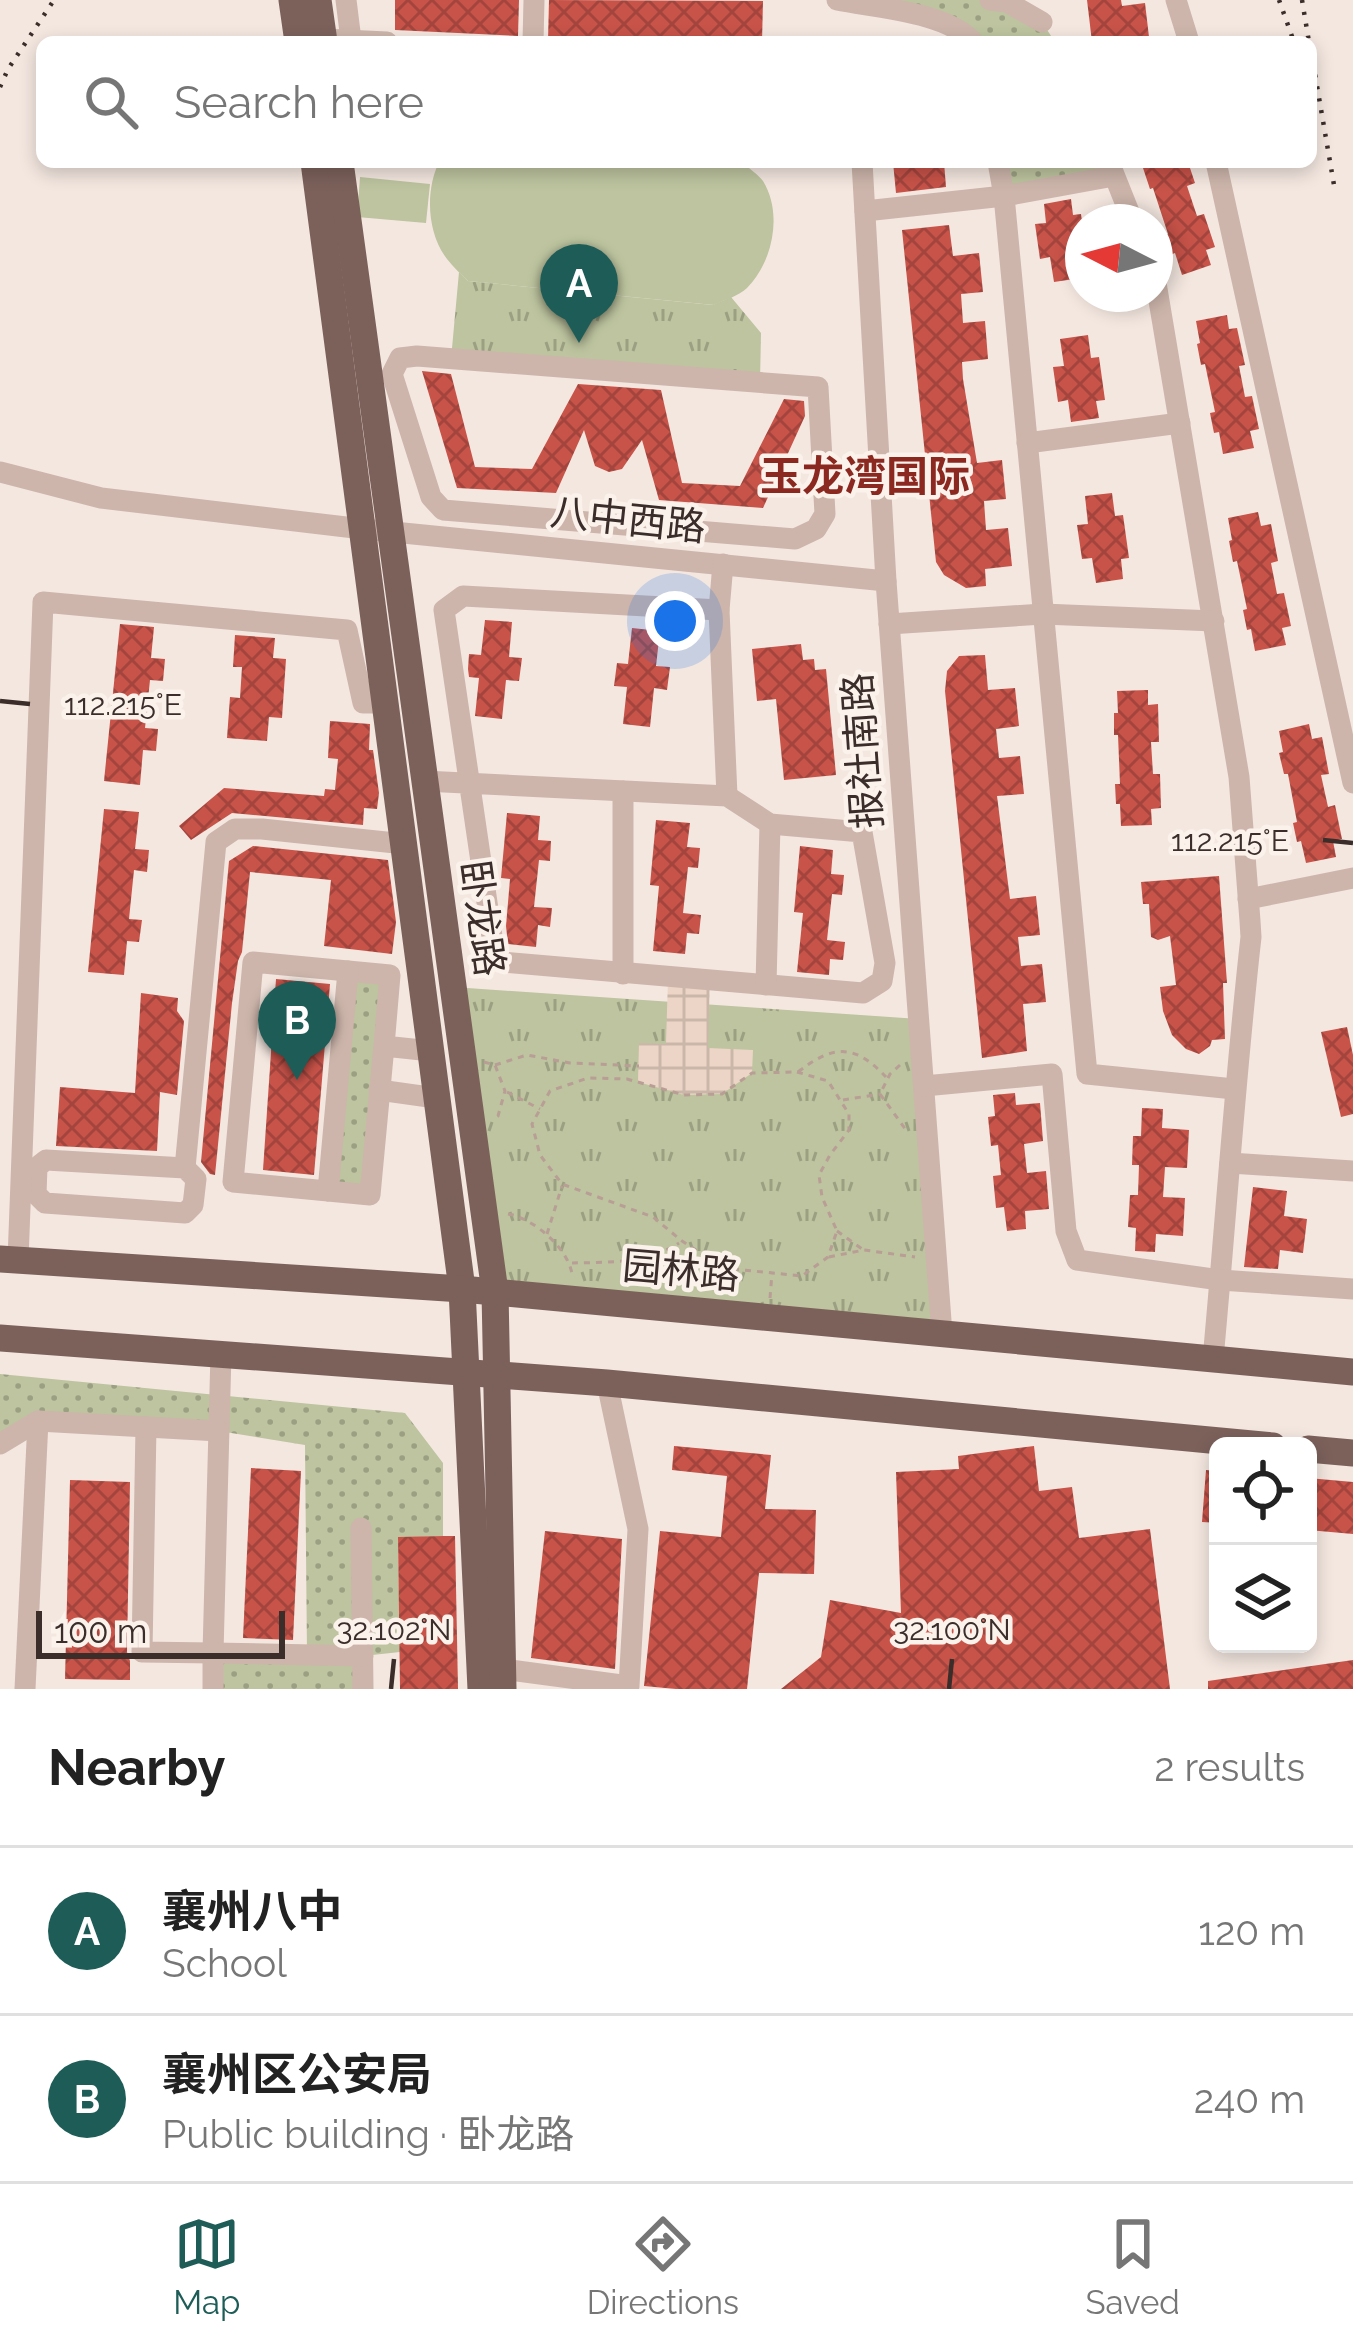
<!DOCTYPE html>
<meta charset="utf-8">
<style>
body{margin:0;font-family:Raleway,"Noto Sans SC",sans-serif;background:#f2f2f2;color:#222}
.controls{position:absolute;right:36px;bottom:36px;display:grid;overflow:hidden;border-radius:18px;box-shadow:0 6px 18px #0003}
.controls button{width:108px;height:108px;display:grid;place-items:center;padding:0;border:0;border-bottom:3px solid #e0e0e0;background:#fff;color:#222;font:60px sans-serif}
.compass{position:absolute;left:1065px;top:204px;width:108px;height:108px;border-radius:50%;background:#fff;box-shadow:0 6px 18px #0003;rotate:276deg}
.scale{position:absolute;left:36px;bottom:30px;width:249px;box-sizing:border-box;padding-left:12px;border:6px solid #3a2d2a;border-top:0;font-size:33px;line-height:42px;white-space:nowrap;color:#3a2d2a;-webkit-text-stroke:9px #fbf2ec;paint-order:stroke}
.you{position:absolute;left:675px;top:621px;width:42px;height:42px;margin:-30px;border:9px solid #fff;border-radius:50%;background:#1a73e8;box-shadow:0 0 0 18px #1a73e833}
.badge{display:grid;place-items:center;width:78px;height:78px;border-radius:50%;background:#1e5d57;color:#fff;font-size:39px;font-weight:700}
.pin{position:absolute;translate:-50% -99px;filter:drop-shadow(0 3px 6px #0008)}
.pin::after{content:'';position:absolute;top:63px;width:42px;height:36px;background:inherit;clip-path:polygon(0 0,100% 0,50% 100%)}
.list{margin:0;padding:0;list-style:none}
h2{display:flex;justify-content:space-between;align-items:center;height:156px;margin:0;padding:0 48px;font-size:51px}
h2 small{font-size:39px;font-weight:400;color:#767676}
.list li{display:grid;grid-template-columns:78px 1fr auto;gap:36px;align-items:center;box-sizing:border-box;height:168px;padding:0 48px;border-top:3px solid #e0e0e0}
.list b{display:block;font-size:45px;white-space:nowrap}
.list p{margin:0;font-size:39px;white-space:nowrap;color:#767676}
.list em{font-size:39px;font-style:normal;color:#767676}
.icon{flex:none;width:66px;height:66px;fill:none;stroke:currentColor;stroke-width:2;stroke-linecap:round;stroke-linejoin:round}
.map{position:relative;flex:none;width:1353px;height:1689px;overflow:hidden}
.search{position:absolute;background:#fff;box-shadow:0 6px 18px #0003;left:36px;right:36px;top:36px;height:132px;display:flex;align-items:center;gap:30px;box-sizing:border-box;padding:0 42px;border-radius:18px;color:#767676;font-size:45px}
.sheet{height:492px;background:#fff}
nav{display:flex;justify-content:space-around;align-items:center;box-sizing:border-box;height:168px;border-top:3px solid #e0e0e0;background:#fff;font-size:33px;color:#767676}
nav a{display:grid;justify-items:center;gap:6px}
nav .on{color:#1e5d57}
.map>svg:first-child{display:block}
.grass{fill:url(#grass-dots)}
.park{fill:url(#park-tufts)}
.pitch{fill:#bdc49f}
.plaza{fill:url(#plaza-grid)}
.building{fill:url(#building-cross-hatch)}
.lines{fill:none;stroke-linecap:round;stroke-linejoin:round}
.path{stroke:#b89e95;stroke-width:3;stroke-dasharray:6 6;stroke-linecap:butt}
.minor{stroke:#cdb5ab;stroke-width:21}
.major{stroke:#7c615b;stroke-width:27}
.rail{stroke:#3a2d2a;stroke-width:4.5;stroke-dasharray:3 9;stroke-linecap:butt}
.ticks{fill:none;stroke:#3a2d2a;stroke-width:4.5}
.labels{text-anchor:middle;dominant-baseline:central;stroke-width:9;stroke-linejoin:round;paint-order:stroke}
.street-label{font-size:39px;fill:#3a2d2a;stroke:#fbf2ec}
.neighbourhood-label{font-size:42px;font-weight:bold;fill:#8b2921;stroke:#fbf2ec}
.ticks-label{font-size:30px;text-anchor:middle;fill:#3a2d2a;stroke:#fbf2ec;stroke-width:9;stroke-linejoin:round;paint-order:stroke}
</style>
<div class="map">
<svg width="1353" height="1689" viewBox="0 0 1353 1689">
<defs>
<pattern id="grass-dots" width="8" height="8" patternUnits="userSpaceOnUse" patternTransform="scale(3)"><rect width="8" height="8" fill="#bdc49f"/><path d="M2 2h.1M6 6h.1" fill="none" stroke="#9ba082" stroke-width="1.8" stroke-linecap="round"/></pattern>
<pattern id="park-tufts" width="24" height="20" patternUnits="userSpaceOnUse" patternTransform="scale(3)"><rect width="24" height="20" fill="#bdc49f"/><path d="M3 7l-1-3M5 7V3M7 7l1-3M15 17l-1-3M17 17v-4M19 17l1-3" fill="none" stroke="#9ba082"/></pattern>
<pattern id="plaza-grid" width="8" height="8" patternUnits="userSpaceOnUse" patternTransform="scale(3)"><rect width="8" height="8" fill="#ecd5c6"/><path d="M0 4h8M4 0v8" fill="none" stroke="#cbb7aa"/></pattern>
<pattern id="building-cross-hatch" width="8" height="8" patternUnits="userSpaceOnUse" patternTransform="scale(3)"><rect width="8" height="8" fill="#c85349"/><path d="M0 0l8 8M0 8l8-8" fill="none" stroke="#a3453d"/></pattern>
</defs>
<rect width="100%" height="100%" fill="#f4e7e0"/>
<g class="grass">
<polygon points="837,0 990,0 1042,22 1055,42 972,42 970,37"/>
<polygon points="997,162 1109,162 1114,176 1004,196"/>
<polygon points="348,971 390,975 370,1195 328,1191"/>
<polygon points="0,1374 405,1413 443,1463 443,1536 398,1538 400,1652 363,1656 363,1689 213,1689 213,1653 307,1654 305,1445 219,1431 38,1421 0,1444"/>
</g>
<g class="park">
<polygon points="459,272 468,281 713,305 731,297 761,333 760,382 451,359"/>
<polygon points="453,987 919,1019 942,1334 495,1292"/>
</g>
<g class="pitch">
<path d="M439,162H742C748,168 758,174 763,181C783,213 773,262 747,288C739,296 724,300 714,305L468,281C461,274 453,267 447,259C427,233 425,191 439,162Z"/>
<polygon points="360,177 430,184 426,223 357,217"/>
</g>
<polygon class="plaza" points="668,978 710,980 708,1048 753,1050 752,1073 722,1094 684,1095 638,1082 639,1043 666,1044"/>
<g class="building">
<polygon points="395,0 519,0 518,36 395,30"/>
<polygon points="549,0 763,1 762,42 548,41"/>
<polygon points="1087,0 1121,0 1122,6 1145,3 1149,37 1127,42 1092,42"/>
<polygon points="893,162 944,162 946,187 896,193"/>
<polygon points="1145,162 1188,162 1195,183 1187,186 1197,216 1204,214 1215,247 1206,250 1211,265 1182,275 1175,253 1170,255 1164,236 1168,234 1153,188 1150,189 1143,168 1146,167"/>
<polygon points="1071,199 1073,215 1081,214 1083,229 1083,258 1079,258 1081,278 1054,282 1050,257 1040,259 1035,224 1046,223 1044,204"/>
<polygon points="949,225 953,256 979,253 983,292 961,294 963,323 985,321 988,359 962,362 963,379 977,463 1002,460 1006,499 984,501 986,530 1008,528 1012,566 985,569 986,586 966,588 944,575 936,562 902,230"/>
<polygon points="1227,315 1229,329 1237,328 1245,365 1239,366 1245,397 1252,396 1259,429 1250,431 1254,448 1223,454 1219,432 1214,433 1210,413 1215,412 1205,364 1201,365 1197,344 1200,343 1196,321"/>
<polygon points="1088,335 1091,358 1099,357 1105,400 1096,401 1099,418 1071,422 1068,400 1058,402 1053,367 1064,366 1060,339"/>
<polygon points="422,371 451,374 475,467 532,469 578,384 661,390 682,483 740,486 784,399 804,401 805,416 763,508 659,500 642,440 622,469 609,472 595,466 584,430 556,493 457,488"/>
<polygon points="1112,493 1115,516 1123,515 1129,558 1121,559 1123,579 1096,583 1092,558 1082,559 1077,525 1088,524 1085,496"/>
<polygon points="1258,512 1261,526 1271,524 1278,561 1271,563 1277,594 1284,593 1291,626 1282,628 1286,645 1255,651 1251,629 1247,630 1243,610 1247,609 1237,561 1233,562 1229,541 1232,540 1228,518"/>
<polygon points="485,620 512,622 509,657 522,658 519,681 506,680 502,719 475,716 479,678 469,677 468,669 469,654 481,655"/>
<polygon points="120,624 154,627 151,658 165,659 163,681 150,680 145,728 158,729 156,751 143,750 140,785 104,781"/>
<polygon points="632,628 660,631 656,666 670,667 667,690 654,688 650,727 623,724 627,687 614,686 617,663 628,664"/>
<polygon points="235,635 275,638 273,658 286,659 282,718 269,717 267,741 227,738 230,697 240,698 242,667 233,667"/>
<polygon points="801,644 803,660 814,659 815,670 826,669 836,775 784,780 776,699 757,701 752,649"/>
<polygon points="985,655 988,690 1015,688 1019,726 996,729 999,758 1020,756 1024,794 997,796 1010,899 1036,896 1040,935 1018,937 1021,966 1042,964 1046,1002 1023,1004 1027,1051 982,1058 945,691 947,671 959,656"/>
<polygon points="1148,690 1148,705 1158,704 1159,742 1151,742 1153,774 1160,774 1161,808 1151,809 1152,825 1121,826 1120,804 1116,804 1115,784 1120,784 1118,735 1114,735 1114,713 1118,713 1117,691"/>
<polygon points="330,721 370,724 369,750 373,750 379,793 377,809 364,808 363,825 232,813 191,840 179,826 224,788 324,796 325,789 335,790 338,759 328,758"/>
<polygon points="1309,724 1312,739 1322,737 1329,774 1321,775 1328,807 1335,805 1342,839 1333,841 1336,857 1306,863 1301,841 1297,842 1293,823 1297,822 1288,774 1284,774 1279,753 1283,752 1279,731"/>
<polygon points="104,809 139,812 135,849 149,850 147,872 134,870 129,919 142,920 139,942 127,941 124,975 88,972"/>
<polygon points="507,813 540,816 538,840 551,841 550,861 539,860 534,907 552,908 550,927 538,925 536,947 508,944 506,926 510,879 501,878"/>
<polygon points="656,820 690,823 687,847 700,848 698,868 688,867 683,913 701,915 699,934 687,933 685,954 653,951 659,886 650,885"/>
<polygon points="253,846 388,860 396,922 392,954 324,946 331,880 250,872 242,952 238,961 232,1003 215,1175 210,1174 201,1162 229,861"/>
<polygon points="800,846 833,850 831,874 844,875 842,895 832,894 827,940 845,942 843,960 830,959 829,975 797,972 803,913 794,912"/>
<polygon points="1219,876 1227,983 1223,983 1225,1039 1212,1040 1210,1046 1199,1054 1186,1049 1172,1035 1163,1011 1160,987 1176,985 1170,936 1158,940 1151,937 1149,904 1143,904 1141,882"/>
<polygon points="276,979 330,984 314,1175 263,1170"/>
<polygon points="141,993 178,998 177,1011 184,1021 177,1095 160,1092 157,1151 56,1146 60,1087 135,1093"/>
<polygon points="1347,1027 1353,1055 1353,1114 1341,1117 1321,1032"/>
<polygon points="1015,1093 1016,1105 1040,1103 1043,1141 1024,1144 1027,1173 1046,1171 1049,1209 1025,1211 1026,1229 1007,1231 1004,1207 996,1208 993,1176 1001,1175 998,1145 991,1146 988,1117 995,1116 993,1095"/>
<polygon points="1142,1108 1163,1109 1162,1128 1189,1130 1187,1168 1165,1167 1163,1197 1185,1198 1183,1236 1156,1234 1155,1252 1135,1251 1136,1228 1128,1227 1130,1195 1138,1195 1139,1165 1132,1165 1133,1136 1141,1136"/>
<polygon points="1253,1187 1287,1191 1284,1216 1307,1219 1303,1253 1280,1250 1278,1269 1244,1267"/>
<polygon points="674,1446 771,1455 765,1509 816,1510 814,1574 759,1573 747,1689 676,1689 644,1686 660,1531 721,1537 727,1476 672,1470"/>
<polygon points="1034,1446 1039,1491 1072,1487 1079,1538 1150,1529 1170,1689 781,1689 821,1657 830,1600 901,1613 896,1472 959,1469 958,1456"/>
<polygon points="251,1468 301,1471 293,1640 243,1638"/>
<polygon points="1206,1470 1218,1471 1218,1523 1202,1522"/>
<polygon points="1308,1478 1353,1482 1353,1534 1308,1530"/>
<polygon points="70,1480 130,1482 127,1652 130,1661 130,1680 65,1679"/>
<polygon points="545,1531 622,1539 615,1669 531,1658"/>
<polygon points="443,1536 455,1536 458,1689 400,1689 398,1537"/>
<polygon points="1353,1660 1353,1689 1208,1689 1208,1681"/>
</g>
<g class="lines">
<g class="path">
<polyline points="484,1062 495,1065 505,1091 498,1116 495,1118"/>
<polyline points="495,1065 527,1055 570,1063 639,1066"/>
<polyline points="900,1065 890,1074 880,1094 906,1130"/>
<polygon points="797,1072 828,1081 849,1114 849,1130 830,1155 819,1175 822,1197 837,1231 828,1257 802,1276 724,1268 682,1241 653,1217 562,1184 540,1155 532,1124 550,1091 588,1078 627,1079 684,1095 722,1094 752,1073"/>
<path d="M798,1072C833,1045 854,1043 886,1077"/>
<polyline points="507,1092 540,1109"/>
<polyline points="843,1100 880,1094"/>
<path d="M508,1214C533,1218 568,1248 572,1274"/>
<polyline points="837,1231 862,1249"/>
<polyline points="547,1234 562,1186"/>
<polyline points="829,1257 864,1250 915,1257"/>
<path d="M572,1263C608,1262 647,1264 679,1243"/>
<polyline points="770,1298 772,1273"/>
</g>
<g class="minor">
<polyline points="346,0 351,40"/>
<path d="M837,0C876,8 947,12 973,42"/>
<polyline points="990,0 1007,2 1042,22"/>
<polyline points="1176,0 1189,42"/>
<polyline points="323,39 387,42"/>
<polyline points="533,42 534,0"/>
<polyline points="862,162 886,581 942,1334"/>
<polyline points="1216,162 1353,783"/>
<polyline points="1111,167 1133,222"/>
<polyline points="1114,176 1004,196 1087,1074 1234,1089"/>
<polyline points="865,211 1004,196 998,162"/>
<path d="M1155,277L1239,777L1250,921L1251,937C1235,1078 1226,1219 1213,1359"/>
<polygon points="417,356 818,387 825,514 816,529 795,539 443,510 431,497 392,374 400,358"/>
<polyline points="1027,443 1180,423"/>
<polyline points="0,472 101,498 363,529 886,581"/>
<polyline points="723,564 719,610 727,796"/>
<polyline points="889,624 1043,614 1214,621"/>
<polyline points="424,781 727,796 770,824 862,832 885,963 882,981 863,993 502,962 494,950 444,610 463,596 719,610"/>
<polyline points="623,791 623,974"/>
<polyline points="1248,899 1353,878"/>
<polyline points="766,985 770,824"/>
<polyline points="384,1046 370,1195 233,1182 253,962 390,975 384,1046 431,1051"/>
<polyline points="924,1086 1052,1074 1066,1231 1077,1260 1220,1280 1353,1289"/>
<polyline points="379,1090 436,1098"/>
<polyline points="1230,1163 1353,1171"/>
<polyline points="185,1168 46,1160 37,1167 36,1194 45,1203 185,1213 193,1205 196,1179 185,1168 216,842 235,829 262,829 405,844"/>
<polyline points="328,1191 348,971"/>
<polyline points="18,1260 43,602 347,630 363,703 387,703"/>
<polyline points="146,1427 142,1652 213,1653 221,1353"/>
<polyline points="0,1444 38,1421 219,1431"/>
<polyline points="361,1528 363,1689"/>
<polyline points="510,1670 629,1686 638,1529 607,1383"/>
<polyline points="25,1689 38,1421"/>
<polyline points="213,1689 213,1653 363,1656"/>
</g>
<g class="major">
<polyline points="292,0 298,42"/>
<polyline points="318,0 324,42"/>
<polyline points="314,162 462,1289 481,1689"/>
<polyline points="340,162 495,1292 503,1689"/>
<polyline points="0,1259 462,1289 1353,1372"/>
<polyline points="0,1338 607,1383 1273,1446"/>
<polyline points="1308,1449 1353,1453"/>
</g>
<g class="rail">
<polyline points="1279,0 1294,42"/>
<polyline points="1302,0 1309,42"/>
<polyline points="1311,51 1334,185"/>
<polyline points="0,87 8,69 54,0"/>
</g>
</g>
<path class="ticks" d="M0,701L30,704M1323,840L1353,843M391,1689L394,1659M949,1689L952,1659"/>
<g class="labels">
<g class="street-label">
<text transform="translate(628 519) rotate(6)">八中西路</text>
<text transform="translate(862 751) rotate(-94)">报社南路</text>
<text transform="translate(483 918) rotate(82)">卧龙路</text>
<text transform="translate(681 1270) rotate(5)">园林路</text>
</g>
<g class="neighbourhood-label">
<text x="865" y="476">玉龙湾国际</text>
</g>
</g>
<g class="ticks-label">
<text x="123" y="715">112.215°E</text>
<text x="1230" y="851">112.215°E</text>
<text x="394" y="1640">32.102°N</text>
<text x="952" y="1640">32.100°N</text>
</g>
</svg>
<div class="controls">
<button><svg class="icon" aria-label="locate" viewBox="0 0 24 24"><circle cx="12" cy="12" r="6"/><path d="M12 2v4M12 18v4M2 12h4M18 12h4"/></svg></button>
<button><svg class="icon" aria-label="layers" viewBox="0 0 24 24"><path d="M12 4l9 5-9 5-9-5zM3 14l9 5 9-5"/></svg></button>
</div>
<svg class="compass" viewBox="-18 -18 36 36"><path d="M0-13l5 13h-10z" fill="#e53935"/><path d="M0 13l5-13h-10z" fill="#767676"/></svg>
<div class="scale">100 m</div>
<div class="you"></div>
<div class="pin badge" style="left:579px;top:343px">A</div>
<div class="pin badge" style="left:297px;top:1080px">B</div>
<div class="search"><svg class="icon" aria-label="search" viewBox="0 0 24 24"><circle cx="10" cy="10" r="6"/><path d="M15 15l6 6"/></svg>Search here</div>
</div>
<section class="sheet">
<h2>Nearby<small>2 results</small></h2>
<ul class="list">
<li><span class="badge">A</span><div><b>襄州八中</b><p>School</p></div><em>120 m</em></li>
<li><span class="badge">B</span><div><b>襄州区公安局</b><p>Public building · 卧龙路</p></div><em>240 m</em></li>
</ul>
</section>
<nav>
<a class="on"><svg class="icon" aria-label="map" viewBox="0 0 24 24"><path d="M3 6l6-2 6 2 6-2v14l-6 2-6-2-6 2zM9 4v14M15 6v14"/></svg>Map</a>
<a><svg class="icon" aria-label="directions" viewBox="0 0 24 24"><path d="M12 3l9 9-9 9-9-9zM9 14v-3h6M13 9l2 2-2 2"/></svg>Directions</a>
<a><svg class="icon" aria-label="saved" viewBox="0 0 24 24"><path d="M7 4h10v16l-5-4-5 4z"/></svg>Saved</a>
</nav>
